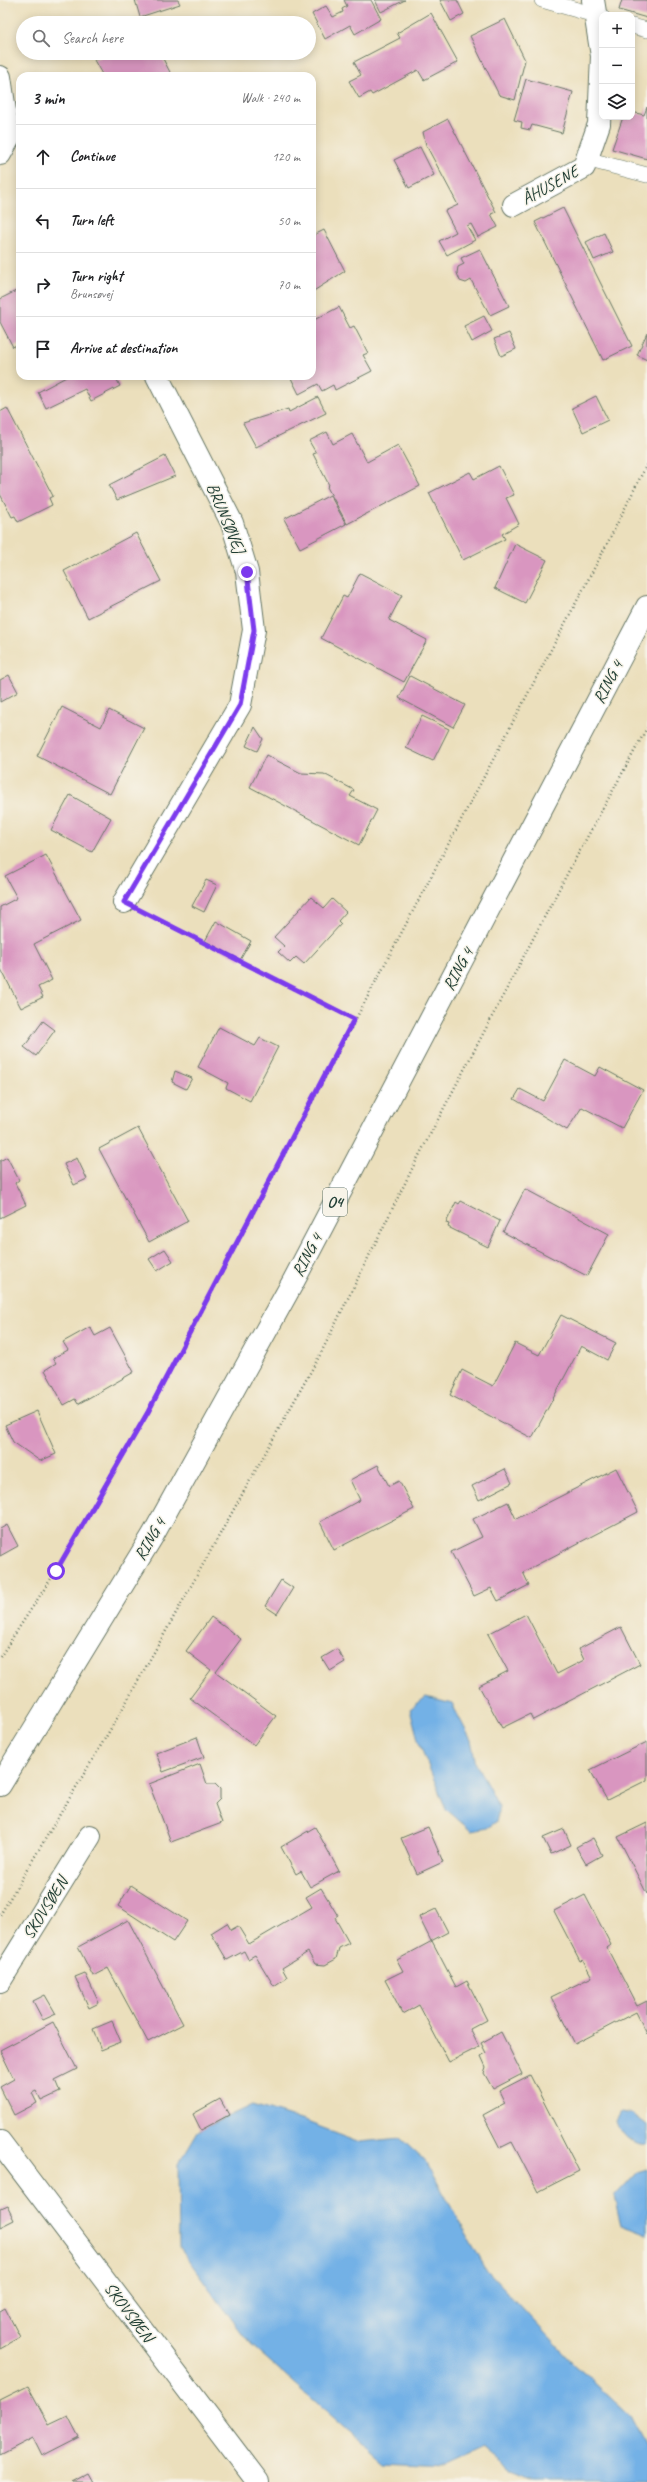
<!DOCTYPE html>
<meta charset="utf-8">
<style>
body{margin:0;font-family:Caveat,sans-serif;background:#f2f2f2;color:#202124}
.controls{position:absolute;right:12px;top:12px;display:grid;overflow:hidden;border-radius:8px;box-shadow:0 2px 10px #0003}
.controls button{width:36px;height:36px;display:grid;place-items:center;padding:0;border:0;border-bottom:1px solid #e0e0e0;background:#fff;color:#202124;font:20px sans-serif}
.stop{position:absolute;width:12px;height:12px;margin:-9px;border:3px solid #7c3aed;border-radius:50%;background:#fff}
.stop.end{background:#7c3aed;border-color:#fff;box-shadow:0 1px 4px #0008}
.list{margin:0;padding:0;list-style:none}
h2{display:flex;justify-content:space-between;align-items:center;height:52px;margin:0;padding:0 16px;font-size:17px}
h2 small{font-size:13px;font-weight:400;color:#757577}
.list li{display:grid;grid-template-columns:26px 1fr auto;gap:12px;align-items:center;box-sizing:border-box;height:64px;padding:0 16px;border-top:1px solid #e0e0e0}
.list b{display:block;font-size:15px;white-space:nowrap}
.list p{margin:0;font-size:13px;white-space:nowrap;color:#757577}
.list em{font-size:13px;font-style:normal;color:#757577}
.icon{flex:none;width:22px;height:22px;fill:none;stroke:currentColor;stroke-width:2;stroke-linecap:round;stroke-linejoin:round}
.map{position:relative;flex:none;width:647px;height:2482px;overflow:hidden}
.search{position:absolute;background:#fff;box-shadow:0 2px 10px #0003;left:16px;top:16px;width:300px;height:44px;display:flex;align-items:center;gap:10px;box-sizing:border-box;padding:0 14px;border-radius:22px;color:#757577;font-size:15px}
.panel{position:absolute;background:#fff;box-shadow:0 2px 10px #0003;left:16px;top:72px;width:300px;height:308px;border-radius:12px}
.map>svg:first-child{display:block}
.water{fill:#73b1e6;stroke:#49778d}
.building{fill:#d996c0}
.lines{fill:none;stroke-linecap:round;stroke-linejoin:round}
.lane-casing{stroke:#667664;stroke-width:16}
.street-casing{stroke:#667664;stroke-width:24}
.secondary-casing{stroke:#667664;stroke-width:24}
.primary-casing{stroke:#667664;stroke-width:24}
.path{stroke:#667664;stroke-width:2.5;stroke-dasharray:1 3;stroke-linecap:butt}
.lane{stroke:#fff;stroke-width:15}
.street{stroke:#fff;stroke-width:22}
.secondary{stroke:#fff;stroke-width:22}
.primary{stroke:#fff;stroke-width:22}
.route{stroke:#7c3aed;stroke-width:5}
.labels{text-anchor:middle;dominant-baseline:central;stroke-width:3;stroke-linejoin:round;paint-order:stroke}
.shield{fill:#f7f3e8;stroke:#60746a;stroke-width:1}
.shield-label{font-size:16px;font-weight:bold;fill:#1f3d34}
.street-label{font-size:17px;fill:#1f3d34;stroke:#f7f3e8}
</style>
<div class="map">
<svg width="647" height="2482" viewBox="0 0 647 2482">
<rect width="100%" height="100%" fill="#f7f3e8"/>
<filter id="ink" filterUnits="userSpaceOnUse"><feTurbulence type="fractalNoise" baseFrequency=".025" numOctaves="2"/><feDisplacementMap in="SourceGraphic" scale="8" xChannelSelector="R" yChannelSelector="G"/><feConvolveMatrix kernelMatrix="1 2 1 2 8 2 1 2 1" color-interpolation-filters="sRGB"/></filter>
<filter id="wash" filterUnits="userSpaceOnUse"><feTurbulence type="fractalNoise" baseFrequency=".012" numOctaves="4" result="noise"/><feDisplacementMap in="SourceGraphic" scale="16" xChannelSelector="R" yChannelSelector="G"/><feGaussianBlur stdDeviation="0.9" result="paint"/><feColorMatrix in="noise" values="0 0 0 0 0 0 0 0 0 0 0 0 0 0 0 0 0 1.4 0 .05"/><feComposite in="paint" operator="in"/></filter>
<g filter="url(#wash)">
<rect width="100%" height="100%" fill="#ebdfbc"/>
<g class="water">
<polygon points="426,1697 452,1704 471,1740 476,1764 499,1807 496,1822 487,1828 471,1831 446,1809 419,1743 410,1709"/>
<polygon points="253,2105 307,2122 360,2142 400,2138 426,2162 487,2271 574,2364 628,2414 647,2450 647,2482 532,2482 506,2473 486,2447 447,2465 384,2462 250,2344 179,2247 178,2165 198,2131"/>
<path d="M621,2112L633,2114L647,2125V2145C632,2147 619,2134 616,2121Z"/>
<polygon points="647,2169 647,2235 621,2225 614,2197 637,2172"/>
</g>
<g id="blocks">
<g class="building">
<polygon points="135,0 178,0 180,4 140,17"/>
<polygon points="344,0 371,0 381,19 355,34 350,25 325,39 312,14 326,6 333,17 343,12 342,9 347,6"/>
<polygon points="375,0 405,0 381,12"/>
<polygon points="440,0 457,0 464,14 451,21"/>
<polygon points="622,0 647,0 647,18 619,10"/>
<polygon points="431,13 458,62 424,80 418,70 372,95 370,92 359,98 349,81 361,75 354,62 400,38 397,33"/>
<polygon points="505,19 525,60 515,100 499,95 470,36"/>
<polygon points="108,53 160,53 172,76 103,76 94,60"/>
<polygon points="526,79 573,92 562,133 532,125 530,130 521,128 522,122 514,120"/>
<polygon points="647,107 647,159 612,149 623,117 632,117 632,112 644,115"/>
<polygon points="448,119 496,212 491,214 498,227 478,237 471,224 467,226 475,240 447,255 439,241 456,232 445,211 458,205 426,145 423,132"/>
<polygon points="420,147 434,175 409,188 394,160"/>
<polygon points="563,208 632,346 603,360 535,222"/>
<polygon points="324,230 345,271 312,292 312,236"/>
<polygon points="604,233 613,252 594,260 586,242"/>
<polygon points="480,249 509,306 490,315 471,280 466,283 460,281 457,273 458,267 464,264 461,258"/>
<polygon points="20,289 20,343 13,347 0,322 0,299"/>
<polygon points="339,307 350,328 354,326 368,353 363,355 372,371 335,390 333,385 322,391 318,384 299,394 290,376 312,376 312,321"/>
<polygon points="484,316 492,331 472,342 464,326"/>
<polygon points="509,333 516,349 501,356 494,339"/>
<polygon points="647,333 647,360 637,355"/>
<polygon points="68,376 115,376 120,386 91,401 85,389 46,408 38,392"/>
<polygon points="596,396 608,420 583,432 572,408"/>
<polygon points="318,397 326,413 256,447 243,423 288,409 289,412"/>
<polygon points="7,408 53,496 49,498 52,505 18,522 15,516 12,517 0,494 0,412"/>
<polygon points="327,432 333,444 352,434 367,462 398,445 420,486 347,524 327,487 329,485 313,454 316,453 309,441"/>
<polygon points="165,456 175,476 117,500 109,485"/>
<polygon points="499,466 514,495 506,498 519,524 502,534 505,539 463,560 429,493 470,472 474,479"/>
<polygon points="330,495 346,524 300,548 284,519"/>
<polygon points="136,533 161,581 88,618 64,571"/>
<polygon points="515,544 547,560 525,603 495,588"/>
<polygon points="360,573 402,595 389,620 427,640 404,682 321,638 343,596 347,598"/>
<polygon points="9,675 18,692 0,702 0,680"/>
<polygon points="410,676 465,705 453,727 399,698"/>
<polygon points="62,707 101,727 109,710 144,728 110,794 37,756"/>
<polygon points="422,716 449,729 433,761 406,748"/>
<polygon points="255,727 263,739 257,751 246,746"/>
<polygon points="266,755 301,773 324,774 354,790 350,796 377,810 359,845 250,787"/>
<polygon points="70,795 111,818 92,852 51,830"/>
<polygon points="46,855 81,920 34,944 52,980 38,987 43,997 21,1008 0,967 0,907 17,898 5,876"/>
<polygon points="206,880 217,885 204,912 192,906"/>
<polygon points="311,897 324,908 332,899 346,912 338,921 341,924 304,964 296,957 290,963 278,952 284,946 274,937"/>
<polygon points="216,921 251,941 240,960 205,941"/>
<polygon points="43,1021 55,1030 36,1056 24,1047"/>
<polygon points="219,1027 255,1046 260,1038 278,1047 250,1101 226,1088 228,1083 198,1067"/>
<polygon points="565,1060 595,1076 600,1067 643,1090 622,1128 582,1107 567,1130 514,1099 520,1089 543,1101"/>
<polygon points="175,1071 192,1078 186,1089 172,1082"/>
<polygon points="138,1128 188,1221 149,1242 99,1149"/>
<polygon points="7,1157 19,1180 15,1183 26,1205 0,1218 0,1161"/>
<polygon points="77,1158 87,1179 74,1185 64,1164"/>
<polygon points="525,1189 609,1234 587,1276 503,1232"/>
<polygon points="461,1201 500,1221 488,1247 448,1227 449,1224 446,1223 456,1202 459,1204"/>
<polygon points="165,1249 173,1261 157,1271 149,1259"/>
<polygon points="561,1315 616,1343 607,1360 581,1346 532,1438 450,1395 462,1370 493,1386 515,1343 539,1355"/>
<polygon points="90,1327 95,1336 110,1328 134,1372 78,1404 75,1399 64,1405 45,1370 56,1363 53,1358 68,1350 63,1342"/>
<polygon points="37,1411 56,1454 40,1461 13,1442 5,1425"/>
<polygon points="378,1465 389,1486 399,1481 414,1509 334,1550 320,1522 360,1500 350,1480"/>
<polygon points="616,1468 638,1512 523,1572 529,1585 498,1601 491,1588 474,1596 451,1552 482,1537 473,1519 508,1502 516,1519"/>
<polygon points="505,1469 512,1483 479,1500 472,1486"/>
<polygon points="7,1525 18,1546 0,1556 0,1529"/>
<polygon points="281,1580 293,1588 277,1614 265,1606"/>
<polygon points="526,1614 557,1674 584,1660 579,1649 621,1627 640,1664 533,1720 530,1714 502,1728 479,1686 508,1671 488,1634"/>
<polygon points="211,1617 241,1639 216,1672 276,1716 254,1745 190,1698 211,1670 186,1651"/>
<polygon points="337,1649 345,1662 330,1671 322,1658"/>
<polygon points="197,1737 204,1757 163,1772 156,1753"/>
<polygon points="647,1742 647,1780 607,1800 590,1770"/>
<polygon points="200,1764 207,1784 215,1784 220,1789 220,1799 215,1804 222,1823 171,1842 149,1784"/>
<polygon points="647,1823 647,1894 618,1837"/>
<polygon points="315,1827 339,1871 310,1887 301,1871 296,1874 281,1847"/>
<polygon points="428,1827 443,1862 417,1874 401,1838"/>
<polygon points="564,1829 571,1845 551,1854 543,1838"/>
<polygon points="593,1838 602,1855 586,1864 576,1847"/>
<polygon points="131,1885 187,1921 173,1942 118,1906"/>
<polygon points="321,1888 338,1916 335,1918 349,1943 339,1948 336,1959 325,1965 315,1964 308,1952 282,1968 287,1977 274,1986 255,1955 248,1959 244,1951 227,1960 211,1933 227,1923 231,1930 238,1926 249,1944 312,1907 306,1897"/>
<polygon points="585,1895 611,1945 607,1948 637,2006 647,2001 647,2034 636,2012 575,2044 551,1997 592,1977 583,1960 580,1961 554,1911"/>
<polygon points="436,1909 448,1932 431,1941 419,1917"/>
<polygon points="128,1920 183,2024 148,2042 108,1968 93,1976 78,1947"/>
<polygon points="432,1941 456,1987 467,1981 487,2020 470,2029 479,2047 449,2062 419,2005 403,2014 385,1980 403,1971 397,1960"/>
<polygon points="85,1973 99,2003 89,2008 75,1977"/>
<polygon points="45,1995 56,2014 43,2020 33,2001"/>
<polygon points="112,2021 121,2042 101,2050 93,2029"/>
<polygon points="53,2022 77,2069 55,2080 60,2092 41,2101 36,2091 32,2093 37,2103 14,2115 0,2087 14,2079 0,2050"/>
<polygon points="501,2032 522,2074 493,2089 484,2073 486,2067 481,2056 486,2053 481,2043"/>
<polygon points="530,2075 579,2171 538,2192 512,2142 500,2148 483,2115 505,2103 499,2091"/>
<polygon points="220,2099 229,2115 201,2130 193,2114"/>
<polygon points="7,2206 14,2220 0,2227 0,2209"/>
<polygon points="5,2308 20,2337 0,2348 0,2311"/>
<polygon points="28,2386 49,2425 68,2416 79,2437 42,2456 33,2438 0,2455 0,2400"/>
<polygon points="89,2473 94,2482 72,2482"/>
</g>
</g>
</g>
<g filter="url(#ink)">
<use href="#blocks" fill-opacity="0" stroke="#667664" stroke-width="1"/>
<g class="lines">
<defs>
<g id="lane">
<polyline points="542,0 602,17"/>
<polyline points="632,26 647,30"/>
<polyline points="586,159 647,175"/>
</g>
<g id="street">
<polyline points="514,205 584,167 599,124 602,56 593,0"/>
<polyline points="124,902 240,705 254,630 247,572 232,523 157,376"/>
<polyline points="0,1981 90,1836"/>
<polyline points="0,2142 258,2482"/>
</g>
<polyline id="secondary" points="0,77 9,138 0,154"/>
<polyline id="primary" points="0,1785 153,1535 293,1282 647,607"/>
</defs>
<use href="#lane" class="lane-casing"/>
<use href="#street" class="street-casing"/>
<use href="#secondary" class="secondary-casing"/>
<use href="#primary" class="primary-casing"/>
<g class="path">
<polyline points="151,916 354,1019"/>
<polyline points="0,1657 56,1571 148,1412 606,546 647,464"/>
<polyline points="0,1915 119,1715 320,1355 413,1167 566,876 647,728"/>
</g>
<use href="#lane" class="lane"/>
<use href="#street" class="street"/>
<use href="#secondary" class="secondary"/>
<use href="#primary" class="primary"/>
</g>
</g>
<g class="lines" filter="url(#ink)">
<polyline class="route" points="56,1571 148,1412 354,1019 124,902 240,705 254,630 247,572"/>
</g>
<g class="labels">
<rect class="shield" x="323" y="1188" width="24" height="28" rx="3"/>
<g class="shield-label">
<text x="335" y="1202">O4</text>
</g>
<g class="street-label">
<text transform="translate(550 185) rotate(-29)">ÅHUSENE</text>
<text transform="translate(226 518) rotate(67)">BRUNSØVEJ</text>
<text transform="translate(608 682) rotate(-63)">RING 4</text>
<text transform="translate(458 969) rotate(-62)">RING 4</text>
<text transform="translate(307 1255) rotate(-62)">RING 4</text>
<text transform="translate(150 1539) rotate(-60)">RING 4</text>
<text transform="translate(45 1908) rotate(-58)">SKOVSØEN</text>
<text transform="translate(129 2312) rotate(53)">SKOVSØEN</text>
</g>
</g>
</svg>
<div class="controls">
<button>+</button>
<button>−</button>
<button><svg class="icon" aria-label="layers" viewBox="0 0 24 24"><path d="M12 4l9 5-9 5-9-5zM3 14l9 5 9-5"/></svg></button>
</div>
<div class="stop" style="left:56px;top:1571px"></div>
<div class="stop end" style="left:247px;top:572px"></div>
<div class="search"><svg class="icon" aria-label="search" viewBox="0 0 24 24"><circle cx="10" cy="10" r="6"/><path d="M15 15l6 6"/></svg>Search here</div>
<section class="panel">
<h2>3 min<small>Walk · 240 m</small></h2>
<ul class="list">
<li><svg class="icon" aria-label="ahead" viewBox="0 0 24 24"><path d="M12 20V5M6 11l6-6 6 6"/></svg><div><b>Continue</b></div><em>120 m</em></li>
<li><svg class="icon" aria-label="left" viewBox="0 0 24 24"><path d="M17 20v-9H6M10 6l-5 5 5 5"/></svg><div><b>Turn left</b></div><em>50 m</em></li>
<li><svg class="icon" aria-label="right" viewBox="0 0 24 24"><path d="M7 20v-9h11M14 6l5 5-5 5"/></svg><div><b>Turn right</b><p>Brunsøvej</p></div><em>70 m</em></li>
<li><svg class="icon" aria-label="arrive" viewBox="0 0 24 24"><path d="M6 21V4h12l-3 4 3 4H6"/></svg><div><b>Arrive at destination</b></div></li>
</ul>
</section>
</div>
